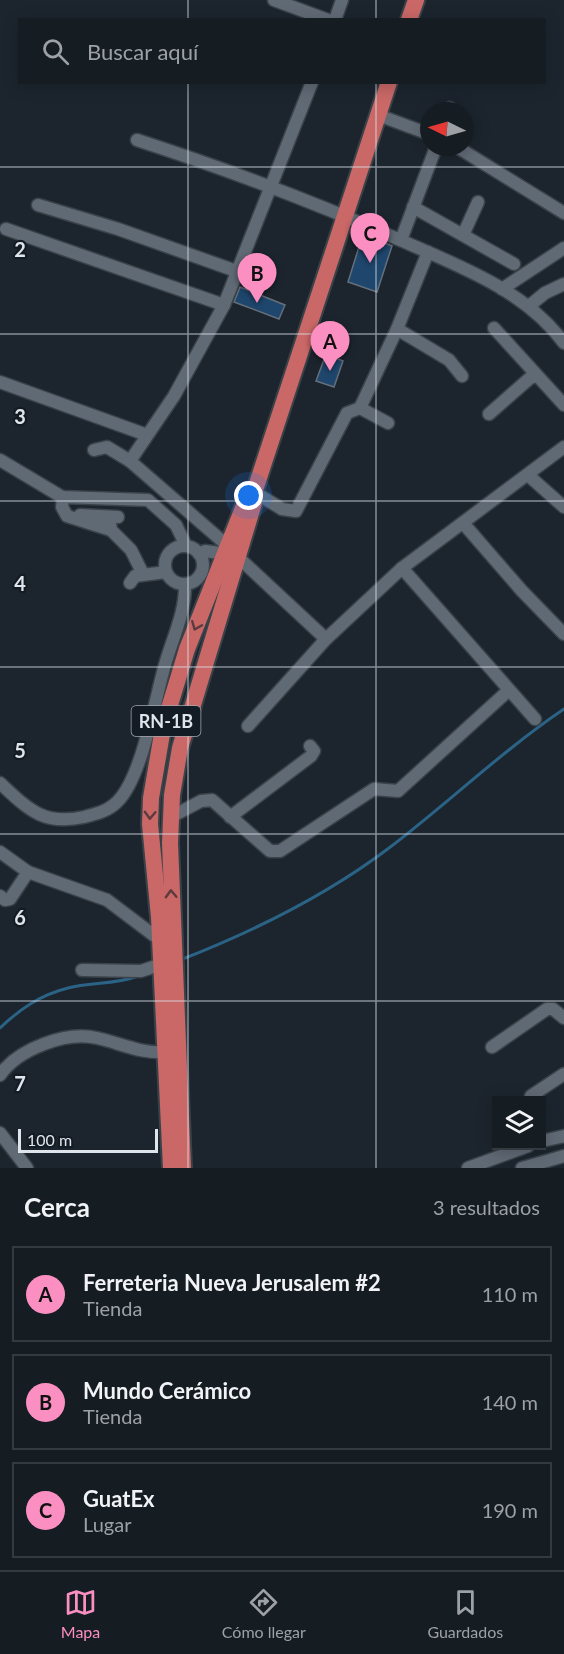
<!DOCTYPE html>
<html lang="es">
<meta charset="utf-8">
<style>
body{margin:0;font-family:Lato,sans-serif;background:#1e252a;color:#f1f3f6}
.controls{position:absolute;right:18px;bottom:18px;display:grid;overflow:hidden;border-radius:0px;box-shadow:0 3px 15px #0003}
.controls button{width:54px;height:54px;display:grid;place-items:center;padding:0;border:0;border-bottom:2px solid #343a40;background:#151c22;color:#f1f3f6;font:30px sans-serif}
.compass{position:absolute;left:420px;top:102px;width:54px;height:54px;border-radius:50%;background:#151c22;box-shadow:0 3px 15px #0003;rotate:275deg}
.scale{position:absolute;left:18px;bottom:15px;width:140px;box-sizing:border-box;padding-left:6px;border:3px solid #dfe5eb;border-top:0;font-size:16px;line-height:21px;white-space:nowrap;color:#dfe5eb;-webkit-text-stroke:4px #131b24;paint-order:stroke}
.you{position:absolute;left:249px;top:496px;width:21px;height:21px;margin:-15px;border:4px solid #fff;border-radius:50%;background:#1a73e8;box-shadow:0 0 0 9px #1a73e833}
.badge{display:grid;place-items:center;width:39px;height:39px;border-radius:50%;background:#fc8fc1;color:#111;font-size:20px;font-weight:700}
.pin{position:absolute;translate:-50% -50px;filter:drop-shadow(0 2px 3px #0008)}
.pin::after{content:'';position:absolute;top:32px;width:21px;height:18px;background:inherit;clip-path:polygon(0 0,100% 0,50% 100%)}
.list{margin:0;padding:0;list-style:none}
h2{display:flex;justify-content:space-between;align-items:center;height:78px;margin:0;padding:0 24px;font-size:26px}
h2 small{font-size:20px;font-weight:400;color:#9da1a5}
.list li{display:grid;grid-template-columns:39px 1fr auto;gap:18px;align-items:center;box-sizing:border-box;height:96px;margin:0 12px 12px;padding:0 12px;border:2px solid #343a40;border-radius:0px}
.list b{display:block;font-size:22px;white-space:nowrap}
.list p{margin:0;font-size:20px;white-space:nowrap;color:#9da1a5}
.list em{font-size:20px;font-style:normal;color:#9da1a5}
.icon{flex:none;width:33px;height:33px;fill:none;stroke:currentColor;stroke-width:2;stroke-linecap:round;stroke-linejoin:round}
.map{position:relative;flex:none;width:564px;height:1168px;overflow:hidden}
.search{position:absolute;background:#151c22;box-shadow:0 3px 15px #0003;left:18px;right:18px;top:18px;height:66px;display:flex;align-items:center;gap:15px;box-sizing:border-box;padding:0 21px;border-radius:0px;color:#9da1a5;font-size:22px}
.sheet{height:402px;background:#151c22}
nav{display:flex;justify-content:space-around;align-items:center;box-sizing:border-box;height:84px;border-top:2px solid #343a40;background:#151c22;font-size:16px;color:#9da1a5}
nav a{display:grid;justify-items:center;gap:3px}
nav .on{color:#fc8fc1}
.map>svg:first-child{display:block}
.lines{fill:none;stroke-linecap:round;stroke-linejoin:round}
.stream{stroke:#2a6385;stroke-width:3}
.building{fill:#1f476e;stroke:#656f7a;stroke-width:1.5}
.minor-casing{stroke:#3a4249;stroke-width:15}
.highway-casing{stroke:#3a4249;stroke-width:20}
.minor{stroke:#606a75;stroke-width:12}
.highway{stroke:#c96867;stroke-width:16}
.oneway{stroke:#5c3a3f}
.grid{fill:none;stroke:#dfe5eb;stroke-width:1.5;stroke-opacity:0.55}
.labels{text-anchor:middle;dominant-baseline:central;stroke-width:4.5;stroke-linejoin:round;paint-order:stroke}
.shield{fill:#131b24;stroke:#a2a8af;stroke-width:1.5}
.shield-label{font-size:18px;font-weight:bold;fill:#dfe5eb}
.grid-label{font-size:20px;text-anchor:middle;font-weight:bold;fill:#dfe5eb;stroke:#131b24;stroke-width:4.5;stroke-linejoin:round;paint-order:stroke}
</style>
<div class="map">
<svg width="564" height="1168" viewBox="0 0 564 1168">
<rect width="100%" height="100%" fill="#1c252e"/>
<g class="lines">
<g class="stream">
<path d="M180,960C252,932 327,895 389,848C448,803 502,751 564,709"/>
<path d="M0,1028C20,1009 40,995 68,988C91,982 115,985 138,976"/>
</g>
</g>
<g class="building">
<polygon points="363,234 392,246 377,292 348,282"/>
<polygon points="240,287 285,305 279,319 234,302"/>
<polygon points="326,354 343,361 334,387 316,381"/>
</g>
<g class="lines">
<defs>
<g id="minor">
<polyline points="274,0 328,20"/>
<polyline points="335,20 342,0"/>
<polyline points="449,111 450,108"/>
<polyline points="378,115 429,134"/>
<path d="M137,140C226,169 314,202 400,240C459,266 525,290 564,343"/>
<polyline points="457,147 564,213"/>
<polyline points="38,205 118,229 239,272"/>
<polyline points="413,207 514,264"/>
<polyline points="6,229 224,305"/>
<polyline points="463,235 478,202"/>
<polyline points="401,240 436,147"/>
<polyline points="502,289 564,248"/>
<polyline points="529,306 545,293 564,284"/>
<polyline points="494,328 564,405"/>
<polyline points="397,329 449,360 462,376"/>
<polyline points="0,382 147,435"/>
<polyline points="360,408 397,329 428,252"/>
<polyline points="489,414 530,378 537,376"/>
<polyline points="94,450 107,447 130,461 229,547"/>
<polyline points="0,460 62,497 148,500 176,525 186,546"/>
<polyline points="130,461 174,396 224,305 312,82"/>
<polyline points="529,476 564,507"/>
<polyline points="254,492 282,509 296,511 347,413 360,408 388,423"/>
<polyline points="63,497 62,507 67,516 111,530"/>
<polyline points="80,515 118,517"/>
<polyline points="110,523 111,530 131,550 143,574"/>
<polyline points="463,523 522,591 564,634"/>
<circle cx="184" cy="565" r="19"/>
<polyline points="199,554 205,551 227,554"/>
<polyline points="239,558 326,639"/>
<polyline points="402,568 535,719"/>
<polyline points="130,583 135,576 166,572"/>
<polyline points="248,726 326,639 402,568 564,447"/>
<path d="M0,783C28,809 43,826 84,817C96,814 108,811 117,802C141,779 154,705 163,672C170,643 186,614 185,584"/>
<polyline points="171,817 201,801 212,800 270,851 280,851 374,789 398,791 509,690"/>
<polyline points="230,817 311,756 314,751 310,746"/>
<polyline points="0,852 28,872 107,900 160,940"/>
<polyline points="0,896 5,900 10,899 28,872"/>
<polyline points="82,970 141,971 162,964"/>
<polyline points="492,1047 547,1009 553,1009 564,1018"/>
<path d="M0,1075C18,1049 66,1031 97,1038C120,1043 141,1054 166,1052"/>
<polyline points="531,1096 564,1074"/>
<polyline points="0,1133 27,1168"/>
<polyline points="542,1141 564,1136"/>
<polyline points="468,1168 528,1146"/>
<polyline points="522,1168 564,1156"/>
</g>
<g id="highway">
<polyline points="409,20 416,0"/>
<polyline points="171,1168 159,917 150,824 151,798 163,728 187,649 243,508 253,496 389,82"/>
<polyline points="183,1168 170,843 172,795 180,748 254,503"/>
</g>
</defs>
<use href="#minor" class="minor-casing"/>
<use href="#highway" class="highway-casing"/>
<use href="#minor" class="minor"/>
<use href="#highway" class="highway"/>
</g>
<defs><path id="oneway-chevron" d="M-2-3.5L2.5 0L-2 3.5" fill="none" stroke-width="1.6" stroke-linecap="round" stroke-linejoin="round" transform="scale(1.5)"/></defs>
<g class="oneway">
<use href="#oneway-chevron" transform="translate(196 626) rotate(112)"/>
<use href="#oneway-chevron" transform="translate(150 815) rotate(92)"/>
<use href="#oneway-chevron" transform="translate(171 894) rotate(-92)"/>
</g>
<path class="grid" d="M188,0V20M376,0V20M188,82V1168M376,82V1168M0,167H564M0,334H564M0,501H564M0,667H564M0,834H564M0,1001H564"/>
<g class="labels">
<rect class="shield" x="131.5" y="706" width="69" height="30" rx="4.5"/>
<g class="shield-label">
<text x="166" y="721">RN-1B</text>
</g>
</g>
<g class="grid-label">
<text x="20" y="257">2</text>
<text x="20" y="424">3</text>
<text x="20" y="591">4</text>
<text x="20" y="758">5</text>
<text x="20" y="925">6</text>
<text x="20" y="1091">7</text>
</g>
</svg>
<div class="controls">
<button><svg class="icon" aria-label="layers" viewBox="0 0 24 24"><path d="M12 4l9 5-9 5-9-5zM3 14l9 5 9-5"/></svg></button>
</div>
<svg class="compass" viewBox="-18 -18 36 36"><path d="M0-13l5 13h-10z" fill="#e53935"/><path d="M0 13l5-13h-10z" fill="#9da1a5"/></svg>
<div class="scale">100 m</div>
<div class="you"></div>
<div class="pin badge" style="left:330px;top:371px">A</div>
<div class="pin badge" style="left:257px;top:303px">B</div>
<div class="pin badge" style="left:370px;top:263px">C</div>
<div class="search"><svg class="icon" aria-label="search" viewBox="0 0 24 24"><circle cx="10" cy="10" r="6"/><path d="M15 15l6 6"/></svg>Buscar aquí</div>
</div>
<section class="sheet">
<h2>Cerca<small>3 resultados</small></h2>
<ul class="list">
<li><span class="badge">A</span><div><b>Ferreteria Nueva Jerusalem #2</b><p>Tienda</p></div><em>110 m</em></li>
<li><span class="badge">B</span><div><b>Mundo Cerámico</b><p>Tienda</p></div><em>140 m</em></li>
<li><span class="badge">C</span><div><b>GuatEx</b><p>Lugar</p></div><em>190 m</em></li>
</ul>
</section>
<nav>
<a class="on"><svg class="icon" aria-label="map" viewBox="0 0 24 24"><path d="M3 6l6-2 6 2 6-2v14l-6 2-6-2-6 2zM9 4v14M15 6v14"/></svg>Mapa</a>
<a><svg class="icon" aria-label="directions" viewBox="0 0 24 24"><path d="M12 3l9 9-9 9-9-9zM9 14v-3h6M13 9l2 2-2 2"/></svg>Cómo llegar</a>
<a><svg class="icon" aria-label="saved" viewBox="0 0 24 24"><path d="M7 4h10v16l-5-4-5 4z"/></svg>Guardados</a>
</nav>
